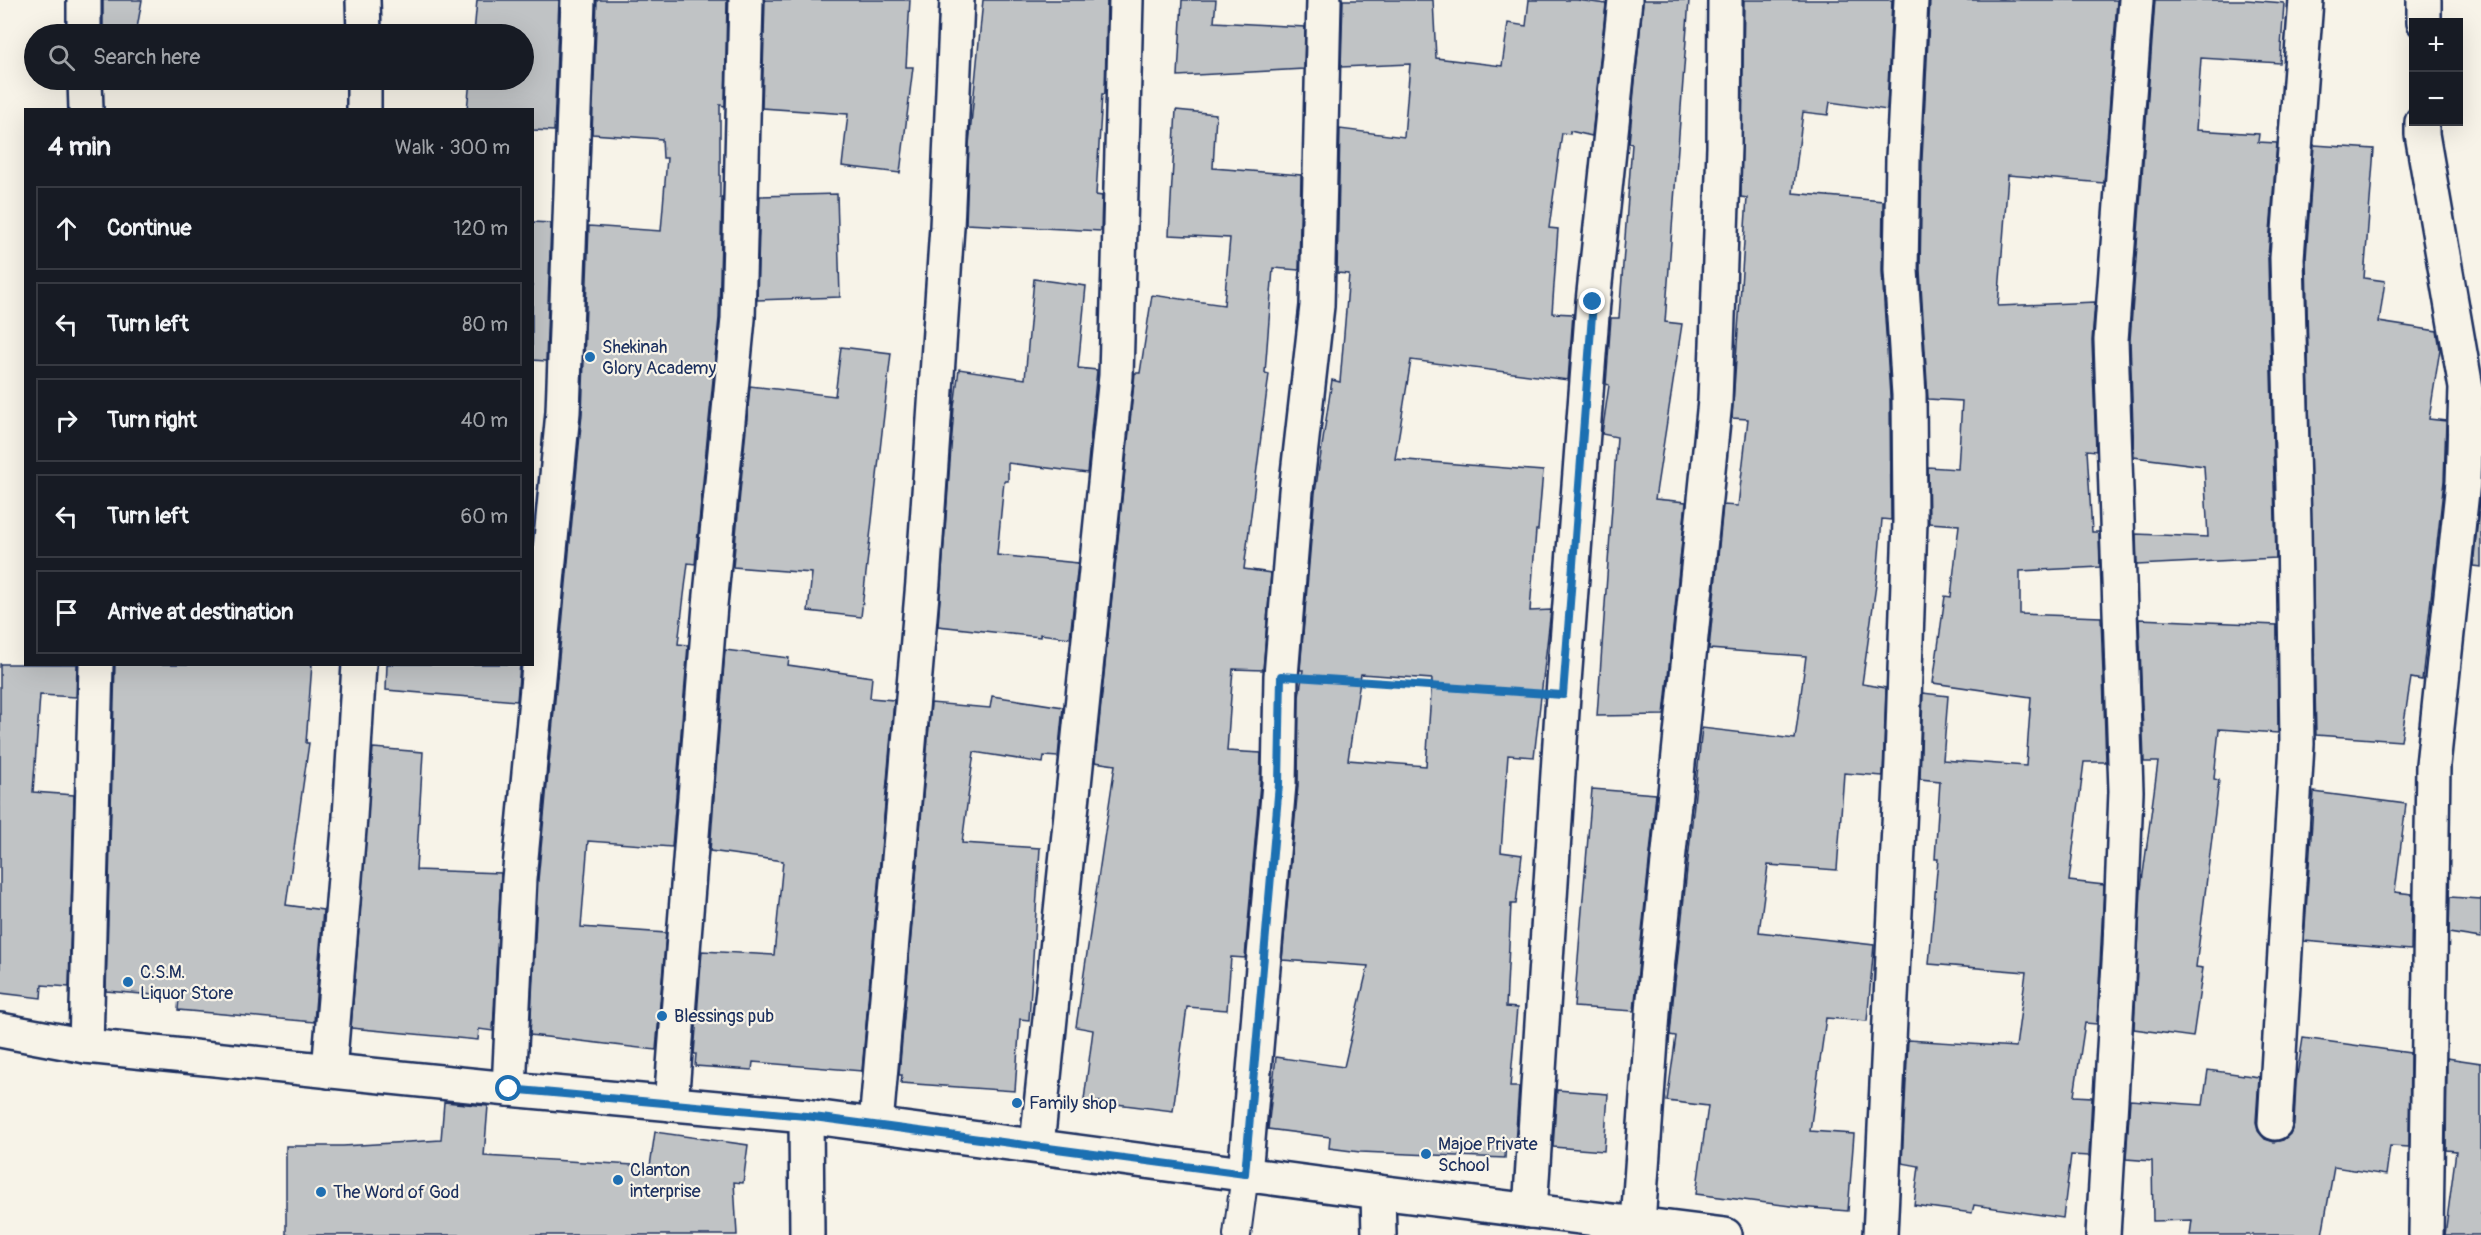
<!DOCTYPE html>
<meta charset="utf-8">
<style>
body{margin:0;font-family:Pangolin,sans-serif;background:#20242c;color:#f1f3f6}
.controls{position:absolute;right:18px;top:18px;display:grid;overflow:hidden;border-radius:0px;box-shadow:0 6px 24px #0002}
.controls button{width:54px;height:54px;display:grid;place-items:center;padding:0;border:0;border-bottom:2px solid #363941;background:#171b24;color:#f1f3f6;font:30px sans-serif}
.stop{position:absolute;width:18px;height:18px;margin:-14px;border:4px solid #1f6fb2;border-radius:50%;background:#fff}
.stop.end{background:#1f6fb2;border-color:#fff;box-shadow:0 2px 6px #0008}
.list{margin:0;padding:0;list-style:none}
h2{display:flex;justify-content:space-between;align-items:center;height:78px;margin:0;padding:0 24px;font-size:26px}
h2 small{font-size:20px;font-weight:400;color:#9ea1a6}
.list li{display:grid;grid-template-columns:39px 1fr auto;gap:18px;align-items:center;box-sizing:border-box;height:84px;margin:0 12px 12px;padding:0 12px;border:2px solid #363941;border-radius:0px}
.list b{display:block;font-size:22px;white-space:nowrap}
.list em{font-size:20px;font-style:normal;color:#9ea1a6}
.icon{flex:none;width:33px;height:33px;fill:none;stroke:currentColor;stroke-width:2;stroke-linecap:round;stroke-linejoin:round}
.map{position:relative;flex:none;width:2481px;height:1235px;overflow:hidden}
.search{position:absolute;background:#171b24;box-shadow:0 6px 24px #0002;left:24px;top:24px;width:510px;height:66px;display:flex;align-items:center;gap:15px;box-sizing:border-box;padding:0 21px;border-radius:33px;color:#9ea1a6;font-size:22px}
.panel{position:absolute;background:#171b24;box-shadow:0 6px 24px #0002;left:24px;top:108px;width:510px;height:558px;border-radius:0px}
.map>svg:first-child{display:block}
.building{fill:#c0c3c5;stroke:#1b2f5e;stroke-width:1.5;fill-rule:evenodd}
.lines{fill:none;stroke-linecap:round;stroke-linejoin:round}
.service-casing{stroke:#1b2f5e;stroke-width:30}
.minor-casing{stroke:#1b2f5e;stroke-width:38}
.path{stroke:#1b2f5e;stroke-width:4;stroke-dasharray:6 4.5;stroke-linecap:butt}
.service{stroke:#f7f3e8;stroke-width:26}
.minor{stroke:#f7f3e8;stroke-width:33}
.route{stroke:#1f6fb2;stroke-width:8}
.poi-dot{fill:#1f6fb2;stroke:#f7f3e8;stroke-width:2}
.labels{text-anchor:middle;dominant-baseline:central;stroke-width:4.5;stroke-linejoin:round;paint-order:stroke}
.poi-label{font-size:18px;fill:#1b2f5e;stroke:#f7f3e8;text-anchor:start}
</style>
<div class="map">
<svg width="2481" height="1235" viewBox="0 0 2481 1235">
<rect width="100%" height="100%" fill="#f7f3e8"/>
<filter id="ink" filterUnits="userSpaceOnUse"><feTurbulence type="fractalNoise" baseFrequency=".0167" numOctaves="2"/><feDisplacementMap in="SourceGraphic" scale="12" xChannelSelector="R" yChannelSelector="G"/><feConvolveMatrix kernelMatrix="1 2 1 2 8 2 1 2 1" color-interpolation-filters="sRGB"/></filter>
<g filter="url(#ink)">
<g class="building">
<polygon points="103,0 142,0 136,34 103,34"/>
<polygon points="477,0 559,0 554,131 532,130 532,110 467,110 470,80 524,80 524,34 474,34"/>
<polygon points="597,0 727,0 725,106 720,105 720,198 722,198 719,318 695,564 688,563 678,644 688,645 672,847 588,841 581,927 666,933 656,1050 530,1035 538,880 582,414 589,226 661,231 667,158 663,158 662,139 592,134"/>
<polygon points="765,0 910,0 906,67 913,67 900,173 842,166 848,114 762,108"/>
<polygon points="983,0 1107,0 1105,94 1102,94 1096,195 1102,196 1101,231 966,224 969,145"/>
<polygon points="1182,0 1216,0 1214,22 1305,27 1304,69 1178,76"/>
<path d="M1343,0H1433L1436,58L1502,66L1508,23L1526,26L1529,0H1577L1606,4L1592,136L1570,131V134L1562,133L1549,228L1558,229L1552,313L1573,314L1568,380L1411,360L1395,459L1543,471L1538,530H1536L1530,611L1551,610L1549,627L1534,757L1508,755L1501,852L1522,855L1516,904H1511L1506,1007L1517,1008L1510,1087H1519L1515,1144L1506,1143L1505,1158L1360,1152L1329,1148L1330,1137L1268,1129L1276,1057L1344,1067L1368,966L1282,960L1298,786L1299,697L1303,670H1300L1315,493L1332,380L1340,382L1349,274L1337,273L1340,129L1404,137L1410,64L1341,67ZM1361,674L1432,679L1426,766L1348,760Z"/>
<polygon points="1643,0 1689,0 1665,322 1682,324 1655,499 1686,502 1664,715 1597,716 1617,437 1602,434 1609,385 1606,384 1611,318 1619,318 1632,144 1629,143"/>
<polygon points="1744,0 1892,0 1887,110 1830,102 1828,115 1803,112 1793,193 1883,201 1882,271 1890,396 1891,520 1882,519 1877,578 1862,684 1886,688 1883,776 1844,773 1837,870 1768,865 1759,932 1874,945 1867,1021 1826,1018 1810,1131 1854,1134 1848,1211 1798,1207 1696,1194 1708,1106 1667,1101 1676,1036 1670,1035 1673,1001 1702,728 1795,739 1806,656 1709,649 1723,505 1738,506 1748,419 1732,418 1747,198 1741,197"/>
<polygon points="1930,0 2117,0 2104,183 2008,175 1998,306 2095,302 2092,341 2096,451 2087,450 2092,532 2099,532 2100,567 2020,571 2020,614 2101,617 2106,762 2084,762 2069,881 2104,885 2097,1024 2085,1023 2074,1096 2092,1097 2089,1156 2071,1155 2063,1218 1974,1205 1972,1213 1914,1205 1919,1166 1902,1163 1908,1040 2016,1047 2026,972 1929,964 1938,859 1935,859 1940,781 1920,779 1923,693 1948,696 1943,760 2026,766 2031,697 1933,683 1945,596 1951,597 1959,525 1929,523 1928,467 1958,469 1962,401 1928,399 1920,270 1922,159"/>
<polygon points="2155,0 2247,0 2284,3 2280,63 2201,58 2196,130 2259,134 2258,142 2277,143 2268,258 2276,558 2137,565 2136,534 2208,537 2204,466 2134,457 2130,340"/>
<polygon points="1176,110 1216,114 1213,168 1301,175 1299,270 1273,268 1265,373 1269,374 1244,569 1271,573 1263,670 1233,669 1227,751 1261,753 1260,783 1245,958 1231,957 1227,1010 1187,1007 1173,1111 1084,1100 1093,1030 1076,1027 1115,765 1095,762 1135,373 1140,373 1152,295 1224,305 1230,238 1169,235"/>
<polygon points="2314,145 2374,149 2364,278 2385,281 2379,322 2437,331 2440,349 2429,419 2446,421 2444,481 2422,680 2411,678 2401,741 2316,735 2306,258"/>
<polygon points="837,194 840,297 757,300 760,196"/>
<polygon points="532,222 551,223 546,361 532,360"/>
<polygon points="1034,279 1086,286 1078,368 1097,370 1087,473 1008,463 1008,481 1004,481 997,555 1078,563 1070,638 1040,634 1040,637 938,626 954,407 959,369 1025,379"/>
<polygon points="841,347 891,353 861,617 808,611 812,573 733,567 750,386 835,396"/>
<polygon points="2481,490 2481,567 2473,566"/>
<polygon points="2139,619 2277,625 2278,733 2219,729 2214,779 2219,780 2196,967 2203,968 2193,1037 2134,1029 2141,889 2158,762 2144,762"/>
<polygon points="725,650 789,658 788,665 872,677 870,698 894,700 862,1071 753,1062 752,1070 695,1066 696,1054 694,1054 702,951 774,955 783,861 710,851"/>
<polygon points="0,664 77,664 76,697 40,695 33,792 74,795 69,987 42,985 41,998 0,993"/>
<polygon points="115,664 312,664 306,743 309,743 286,905 323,910 314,1022 178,1010 179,997 106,991"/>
<polygon points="387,664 520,664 517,701 386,690"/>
<polygon points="992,696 1063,707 1058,757 1044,756 1043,763 974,752 962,843 1040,848 1029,1020 1020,1019 1015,1091 901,1083 902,1075 899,1075 931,703 990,708"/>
<polygon points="373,748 423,752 416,870 501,873 493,1031 479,1029 478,1040 351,1028"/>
<polygon points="1592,789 1656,794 1634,1011 1574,1007"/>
<polygon points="2314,792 2406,804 2395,892 2412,894 2411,950 2304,941"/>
<polygon points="2450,897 2481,899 2481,938 2449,933"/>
<polygon points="2303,1038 2410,1053 2409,1147 2390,1146 2386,1175 2334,1167 2322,1235 2190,1235 2192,1220 2153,1221 2152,1161 2126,1159 2130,1100 2203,1105 2208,1070 2259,1077 2256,1122 2258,1131 2265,1139 2274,1142 2283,1140 2290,1134 2294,1124 2296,1082"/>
<polygon points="2447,1058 2481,1063 2481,1235 2445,1235 2456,1151 2446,1150"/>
<polygon points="1557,1090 1608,1094 1604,1151 1553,1147"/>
<polygon points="444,1102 488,1106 484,1156 650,1166 655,1132 748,1145 743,1183 734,1182 737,1235 286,1235 286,1146 343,1146 441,1140"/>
</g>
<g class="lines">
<defs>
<polyline id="service" points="1237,1235 1245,1174"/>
<g id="minor">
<polyline points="84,0 84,34"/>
<polyline points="363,0 364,34"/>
<polyline points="2424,22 2424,0"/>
<polyline points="85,80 86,110"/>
<polyline points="364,80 364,110"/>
<polyline points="2422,122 2422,134 2466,388 2463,482 2433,765 2426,1235"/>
<polyline points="0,1030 86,1046 509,1089 806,1116 1378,1192 1725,1235"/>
<polyline points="86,1046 96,664"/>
<polyline points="329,1071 350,817 359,664"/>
<polyline points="509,1089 519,879 563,412 578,0"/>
<polyline points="671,1104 710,605 738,319 746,0"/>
<polyline points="806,1116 807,1235"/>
<polyline points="2275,1123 2297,744 2294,527 2287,258 2306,0"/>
<polyline points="876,1124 923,582 947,227 957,0"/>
<polyline points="1037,1145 1116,376 1126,0"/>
<polyline points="1245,1174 1279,784 1281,676 1296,491 1317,306 1324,0"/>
<polyline points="1378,1192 1379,1235"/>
<polyline points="1530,1211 1563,695 1593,302 1625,0"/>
<polyline points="1638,1223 1654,999 1715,401 1724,147 1725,0"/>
<polyline points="1880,1235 1902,761 1910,521 1909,395 1901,270 1903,158 1911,0"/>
<polyline points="2103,1235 2120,946 2126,791 2111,340 2136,0"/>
</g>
</defs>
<use href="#service" class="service-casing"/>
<use href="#minor" class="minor-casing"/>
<polyline class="path" points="1318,679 1523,692"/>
<use href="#service" class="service"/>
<use href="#minor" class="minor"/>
</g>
</g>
<g class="lines" filter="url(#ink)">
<polyline class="route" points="509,1089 806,1116 1245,1174 1279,784 1281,676 1563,695 1593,302"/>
</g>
<g class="poi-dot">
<circle cx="590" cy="357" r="6"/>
<circle cx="128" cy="982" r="6"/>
<circle cx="662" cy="1016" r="6"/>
<circle cx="1017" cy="1103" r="6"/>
<circle cx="1426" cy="1154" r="6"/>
<circle cx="618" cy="1180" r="6"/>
<circle cx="321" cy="1192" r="6"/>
</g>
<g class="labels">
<g class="poi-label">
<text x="602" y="347">Shekinah<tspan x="602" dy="21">Glory Academy</tspan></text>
<text x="140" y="972">C.S.M.<tspan x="140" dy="21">Liquor Store</tspan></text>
<text x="674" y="1016">Blessings pub</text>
<text x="1029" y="1103">Family shop</text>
<text x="1438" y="1144">Majoe Private<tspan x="1438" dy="21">School</tspan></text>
<text x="630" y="1170">Clanton<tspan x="630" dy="21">interprise</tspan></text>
<text x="333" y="1192">The Word of God</text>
</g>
</g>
</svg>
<div class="controls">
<button>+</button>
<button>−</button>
</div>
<div class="stop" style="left:509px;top:1089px"></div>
<div class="stop end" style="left:1593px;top:302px"></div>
<div class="search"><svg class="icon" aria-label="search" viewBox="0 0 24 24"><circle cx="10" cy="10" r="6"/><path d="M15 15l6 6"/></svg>Search here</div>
<section class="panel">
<h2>4 min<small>Walk · 300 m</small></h2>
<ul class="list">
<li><svg class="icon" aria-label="ahead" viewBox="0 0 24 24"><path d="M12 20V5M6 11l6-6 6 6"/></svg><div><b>Continue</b></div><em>120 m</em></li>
<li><svg class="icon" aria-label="left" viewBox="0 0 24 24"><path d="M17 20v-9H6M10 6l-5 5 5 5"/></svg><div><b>Turn left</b></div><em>80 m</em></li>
<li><svg class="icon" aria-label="right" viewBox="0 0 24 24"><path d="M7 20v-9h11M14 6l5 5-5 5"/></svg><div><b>Turn right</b></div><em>40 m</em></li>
<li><svg class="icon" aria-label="left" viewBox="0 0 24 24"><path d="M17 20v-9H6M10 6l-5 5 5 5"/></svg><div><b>Turn left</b></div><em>60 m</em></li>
<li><svg class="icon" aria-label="arrive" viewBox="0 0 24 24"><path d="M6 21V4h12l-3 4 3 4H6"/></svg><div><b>Arrive at destination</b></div></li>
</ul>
</section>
</div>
